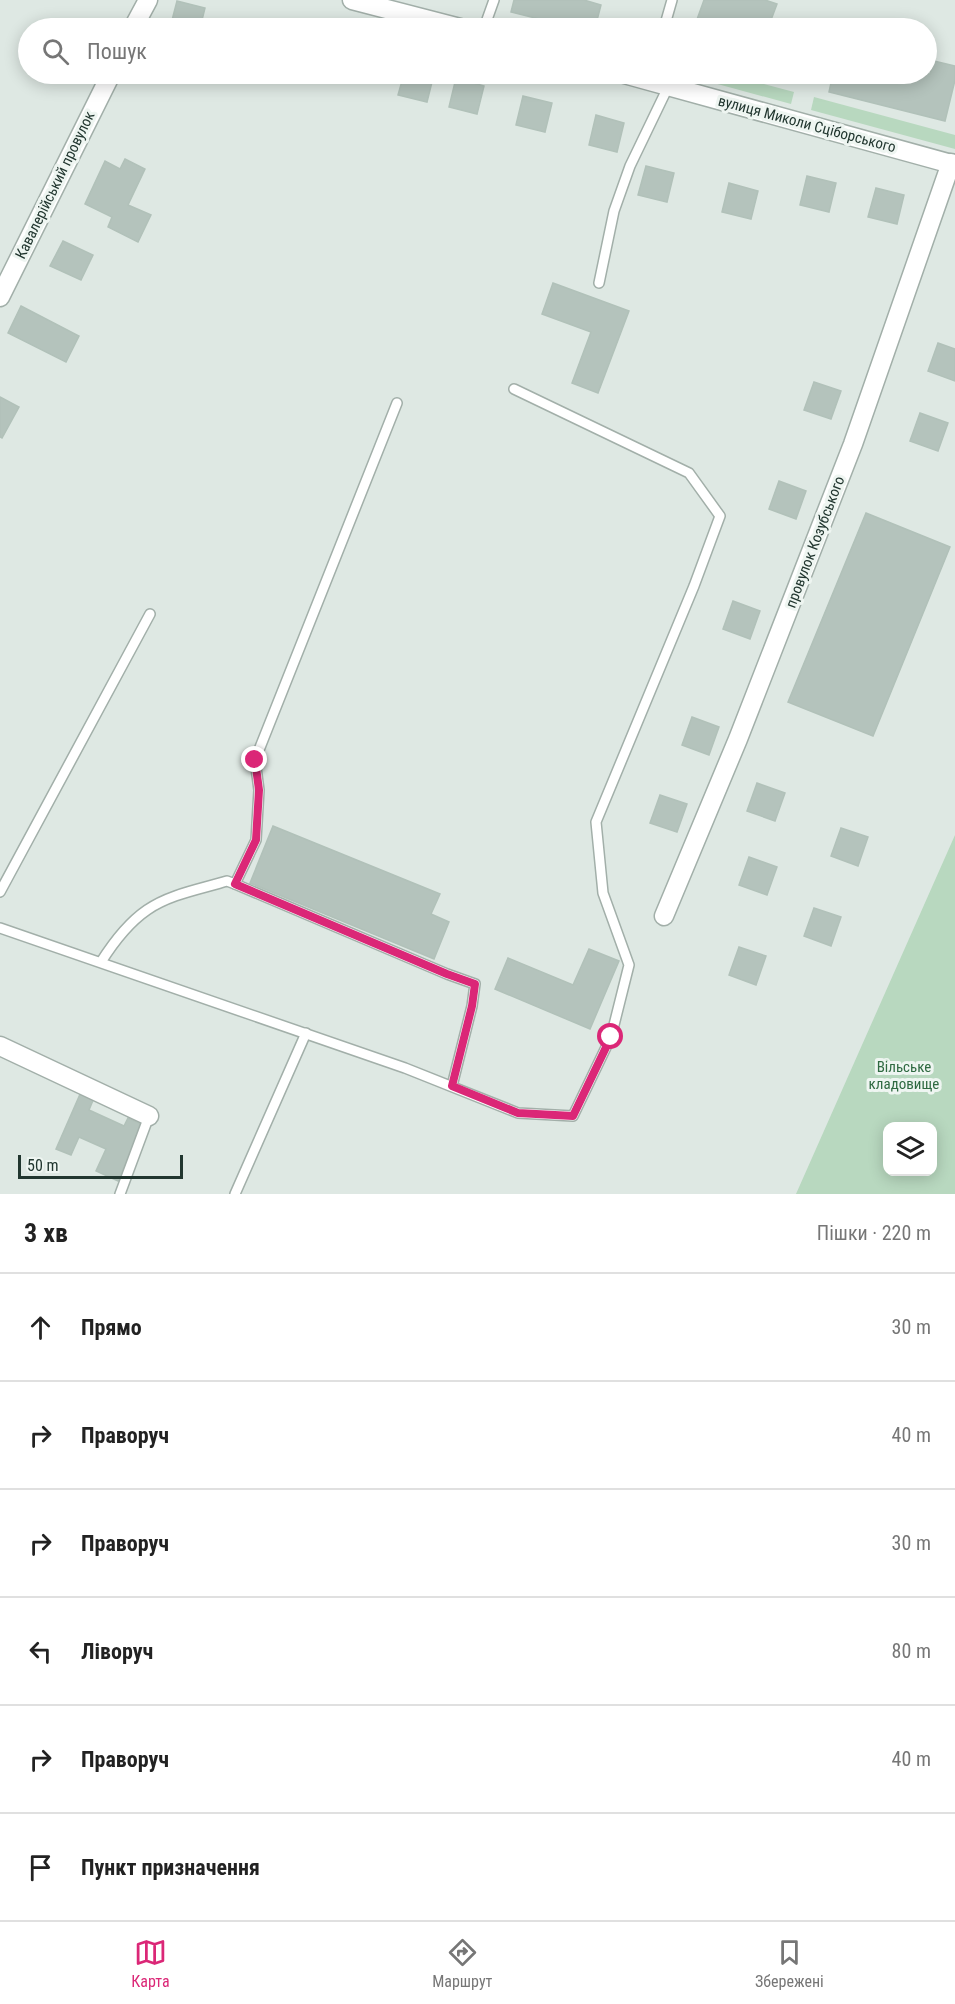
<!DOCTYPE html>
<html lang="uk">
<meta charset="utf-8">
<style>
body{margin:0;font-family:"Roboto Condensed",sans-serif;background:#f2f2f2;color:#222}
.controls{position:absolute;right:18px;bottom:18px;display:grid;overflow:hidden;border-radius:12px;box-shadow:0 3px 15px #0003}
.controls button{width:54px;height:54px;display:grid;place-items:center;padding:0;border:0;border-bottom:2px solid #e0e0e0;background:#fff;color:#222;font:30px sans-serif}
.scale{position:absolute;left:18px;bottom:15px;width:165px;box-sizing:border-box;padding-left:6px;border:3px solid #21362f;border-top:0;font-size:16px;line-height:21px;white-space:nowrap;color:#21362f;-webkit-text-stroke:4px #eef5f1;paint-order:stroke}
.stop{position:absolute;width:18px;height:18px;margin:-14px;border:4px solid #db2777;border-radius:50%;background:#fff}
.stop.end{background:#db2777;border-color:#fff;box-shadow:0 2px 6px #0008}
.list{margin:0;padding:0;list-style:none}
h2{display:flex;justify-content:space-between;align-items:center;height:78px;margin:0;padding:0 24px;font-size:26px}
h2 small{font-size:20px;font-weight:400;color:#767676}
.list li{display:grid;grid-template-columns:39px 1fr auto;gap:18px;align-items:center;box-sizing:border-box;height:108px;padding:0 24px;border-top:2px solid #e0e0e0}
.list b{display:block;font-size:22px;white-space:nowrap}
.list em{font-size:20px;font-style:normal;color:#767676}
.icon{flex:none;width:33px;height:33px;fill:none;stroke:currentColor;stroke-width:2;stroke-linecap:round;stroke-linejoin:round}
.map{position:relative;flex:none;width:955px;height:1194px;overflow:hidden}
.search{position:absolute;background:#fff;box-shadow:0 3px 15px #0003;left:18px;right:18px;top:18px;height:66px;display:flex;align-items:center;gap:15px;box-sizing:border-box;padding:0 21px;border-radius:33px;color:#767676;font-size:22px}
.sheet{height:726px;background:#fff}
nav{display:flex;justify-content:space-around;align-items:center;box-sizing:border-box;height:84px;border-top:2px solid #e0e0e0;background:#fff;font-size:16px;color:#767676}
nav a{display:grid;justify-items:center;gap:3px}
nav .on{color:#db2777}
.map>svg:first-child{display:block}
.green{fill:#b8d8bf;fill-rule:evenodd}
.building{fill:#b4c3bc;stroke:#b1c1b9;stroke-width:1.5}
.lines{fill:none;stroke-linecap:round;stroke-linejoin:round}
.service-casing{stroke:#a2afa9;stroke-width:12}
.minor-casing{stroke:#a2afa9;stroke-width:21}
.service{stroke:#fff;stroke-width:9}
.minor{stroke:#fff;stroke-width:18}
.route{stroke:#db2777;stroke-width:8}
.labels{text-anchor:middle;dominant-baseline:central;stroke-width:6;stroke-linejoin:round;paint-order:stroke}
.street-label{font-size:15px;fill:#21362f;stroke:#eef5f1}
.park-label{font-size:15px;fill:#2f6a41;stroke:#eef5f1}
</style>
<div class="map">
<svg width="955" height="1194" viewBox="0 0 955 1194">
<rect width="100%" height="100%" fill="#dee8e3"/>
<g class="green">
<polygon points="681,74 727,74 794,92 791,104"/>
<polygon points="814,97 955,135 955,149 811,110"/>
<path d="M955,835V1194H796ZM932,1126V1172H888V1126Z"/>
</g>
<g class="building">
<polygon points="514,0 584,0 601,5 595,28 575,28 511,12"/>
<polygon points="704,0 765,0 777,4 768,28 704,28 695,25"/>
<polygon points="177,1 205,8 200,28 170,28"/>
<polygon points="934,61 955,66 955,80 945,121 829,92 833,74 930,74"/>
<polygon points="404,74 434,74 427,102 398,95"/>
<polygon points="456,78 484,86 477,114 449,107"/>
<polygon points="523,96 552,103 545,132 516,125"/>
<polygon points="596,115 624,123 617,152 589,145"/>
<polygon points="125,159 145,169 128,205 151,215 138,242 108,227 112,217 85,204 105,161 120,169"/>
<polygon points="646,166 674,173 667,202 638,195"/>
<polygon points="807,176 836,183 829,212 800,205"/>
<polygon points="729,183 758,191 751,219 722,212"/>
<polygon points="876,188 904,195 897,224 868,217"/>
<polygon points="63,241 93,255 81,280 50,266"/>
<polygon points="553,283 629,311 598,393 572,383 591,332 542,314"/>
<polygon points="21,306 79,336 66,362 8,333"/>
<polygon points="938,343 955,349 955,381 928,371"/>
<polygon points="814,382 841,391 831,419 804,410"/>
<polygon points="0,397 19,407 2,438 0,437"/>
<polygon points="920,413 948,423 938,451 910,441"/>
<polygon points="779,481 806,491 796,519 769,509"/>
<polygon points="866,513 950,547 873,736 788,702"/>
<polygon points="733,601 760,611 750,639 723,629"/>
<polygon points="692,717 719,727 709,755 682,745"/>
<polygon points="757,783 785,793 775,821 747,811"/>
<polygon points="660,795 687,804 677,832 650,823"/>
<polygon points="273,826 440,894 431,914 449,922 434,959 250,883"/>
<polygon points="841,828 868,837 858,866 831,856"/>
<polygon points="749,857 777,867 767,895 739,885"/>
<polygon points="814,908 841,917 831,946 804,936"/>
<polygon points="739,947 766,956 756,985 729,975"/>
<polygon points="589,949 619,961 590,1029 495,989 508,958 573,985"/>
<polygon points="81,1092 94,1098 89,1110 124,1126 128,1118 143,1125 118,1181 96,1171 106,1149 79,1137 71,1155 56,1149"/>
</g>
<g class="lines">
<defs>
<g id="service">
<polyline points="484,28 494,0"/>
<polyline points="664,28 672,0"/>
<polyline points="599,283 614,211 630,166 669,85"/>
<polyline points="235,884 447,974 475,984 472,1006 452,1086"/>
<polyline points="0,892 150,614"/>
<polyline points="0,928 405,1068 518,1113 573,1116 611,1037 629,965 603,893 596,822 694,586 720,516 689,473 514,389"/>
<path d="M101,962C113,943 128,923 147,910C170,894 201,889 227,881L235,884L256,840L259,790L255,760L397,403"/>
<polyline points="120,1194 149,1116"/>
<polyline points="235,1194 306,1033"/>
</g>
<g id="minor">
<polyline points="352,0 460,28"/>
<polyline points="133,28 148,0"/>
<polyline points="624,74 955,165"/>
<polyline points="0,297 111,74"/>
<polyline points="664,916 738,739 853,444 951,163"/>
<polyline points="0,1046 149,1116"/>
</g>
</defs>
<use href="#service" class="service-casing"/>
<use href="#minor" class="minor-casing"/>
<use href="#service" class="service"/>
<use href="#minor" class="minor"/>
</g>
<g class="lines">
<polyline class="route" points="255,760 259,790 256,840 235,884 447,974 475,984 472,1006 452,1086 518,1113 573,1116 611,1037"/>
</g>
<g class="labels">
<g class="street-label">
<text transform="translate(807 124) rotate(15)">вулиця Миколи Сціборського</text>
<text transform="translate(55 185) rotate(-64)">Кавалерійський провулок</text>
<text transform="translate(815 542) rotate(-69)">провулок Козубського</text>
</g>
<g class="park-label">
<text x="904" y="1067">Вільське<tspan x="904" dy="17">кладовище</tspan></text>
</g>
</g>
</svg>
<div class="controls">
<button><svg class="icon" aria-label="layers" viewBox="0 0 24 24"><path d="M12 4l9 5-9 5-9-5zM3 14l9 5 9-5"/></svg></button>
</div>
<div class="scale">50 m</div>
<div class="stop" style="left:611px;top:1037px"></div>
<div class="stop end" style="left:255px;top:760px"></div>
<div class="search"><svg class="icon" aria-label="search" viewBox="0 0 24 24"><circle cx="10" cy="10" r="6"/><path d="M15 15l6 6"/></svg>Пошук</div>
</div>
<section class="sheet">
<h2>3 хв<small>Пішки · 220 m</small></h2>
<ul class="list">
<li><svg class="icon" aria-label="ahead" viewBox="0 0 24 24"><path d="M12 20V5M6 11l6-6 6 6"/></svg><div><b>Прямо</b></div><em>30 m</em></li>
<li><svg class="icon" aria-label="right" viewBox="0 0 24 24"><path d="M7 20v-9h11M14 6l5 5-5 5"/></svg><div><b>Праворуч</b></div><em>40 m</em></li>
<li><svg class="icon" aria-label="right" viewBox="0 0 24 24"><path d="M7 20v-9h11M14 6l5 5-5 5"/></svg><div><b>Праворуч</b></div><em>30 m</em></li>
<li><svg class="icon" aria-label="left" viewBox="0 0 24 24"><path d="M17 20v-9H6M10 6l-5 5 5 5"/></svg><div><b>Ліворуч</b></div><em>80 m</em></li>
<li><svg class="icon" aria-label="right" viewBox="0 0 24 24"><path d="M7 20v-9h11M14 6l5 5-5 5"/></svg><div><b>Праворуч</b></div><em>40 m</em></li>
<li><svg class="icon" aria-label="arrive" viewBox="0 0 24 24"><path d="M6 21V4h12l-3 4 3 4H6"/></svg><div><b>Пункт призначення</b></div></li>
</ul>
</section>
<nav>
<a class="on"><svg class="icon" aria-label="map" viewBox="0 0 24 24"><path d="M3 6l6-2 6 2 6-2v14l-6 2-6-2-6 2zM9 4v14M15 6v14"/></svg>Карта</a>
<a><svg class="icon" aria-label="directions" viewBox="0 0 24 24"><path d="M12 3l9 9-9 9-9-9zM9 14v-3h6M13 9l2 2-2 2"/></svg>Маршрут</a>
<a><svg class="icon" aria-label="saved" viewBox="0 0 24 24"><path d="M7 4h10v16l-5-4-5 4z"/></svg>Збережені</a>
</nav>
